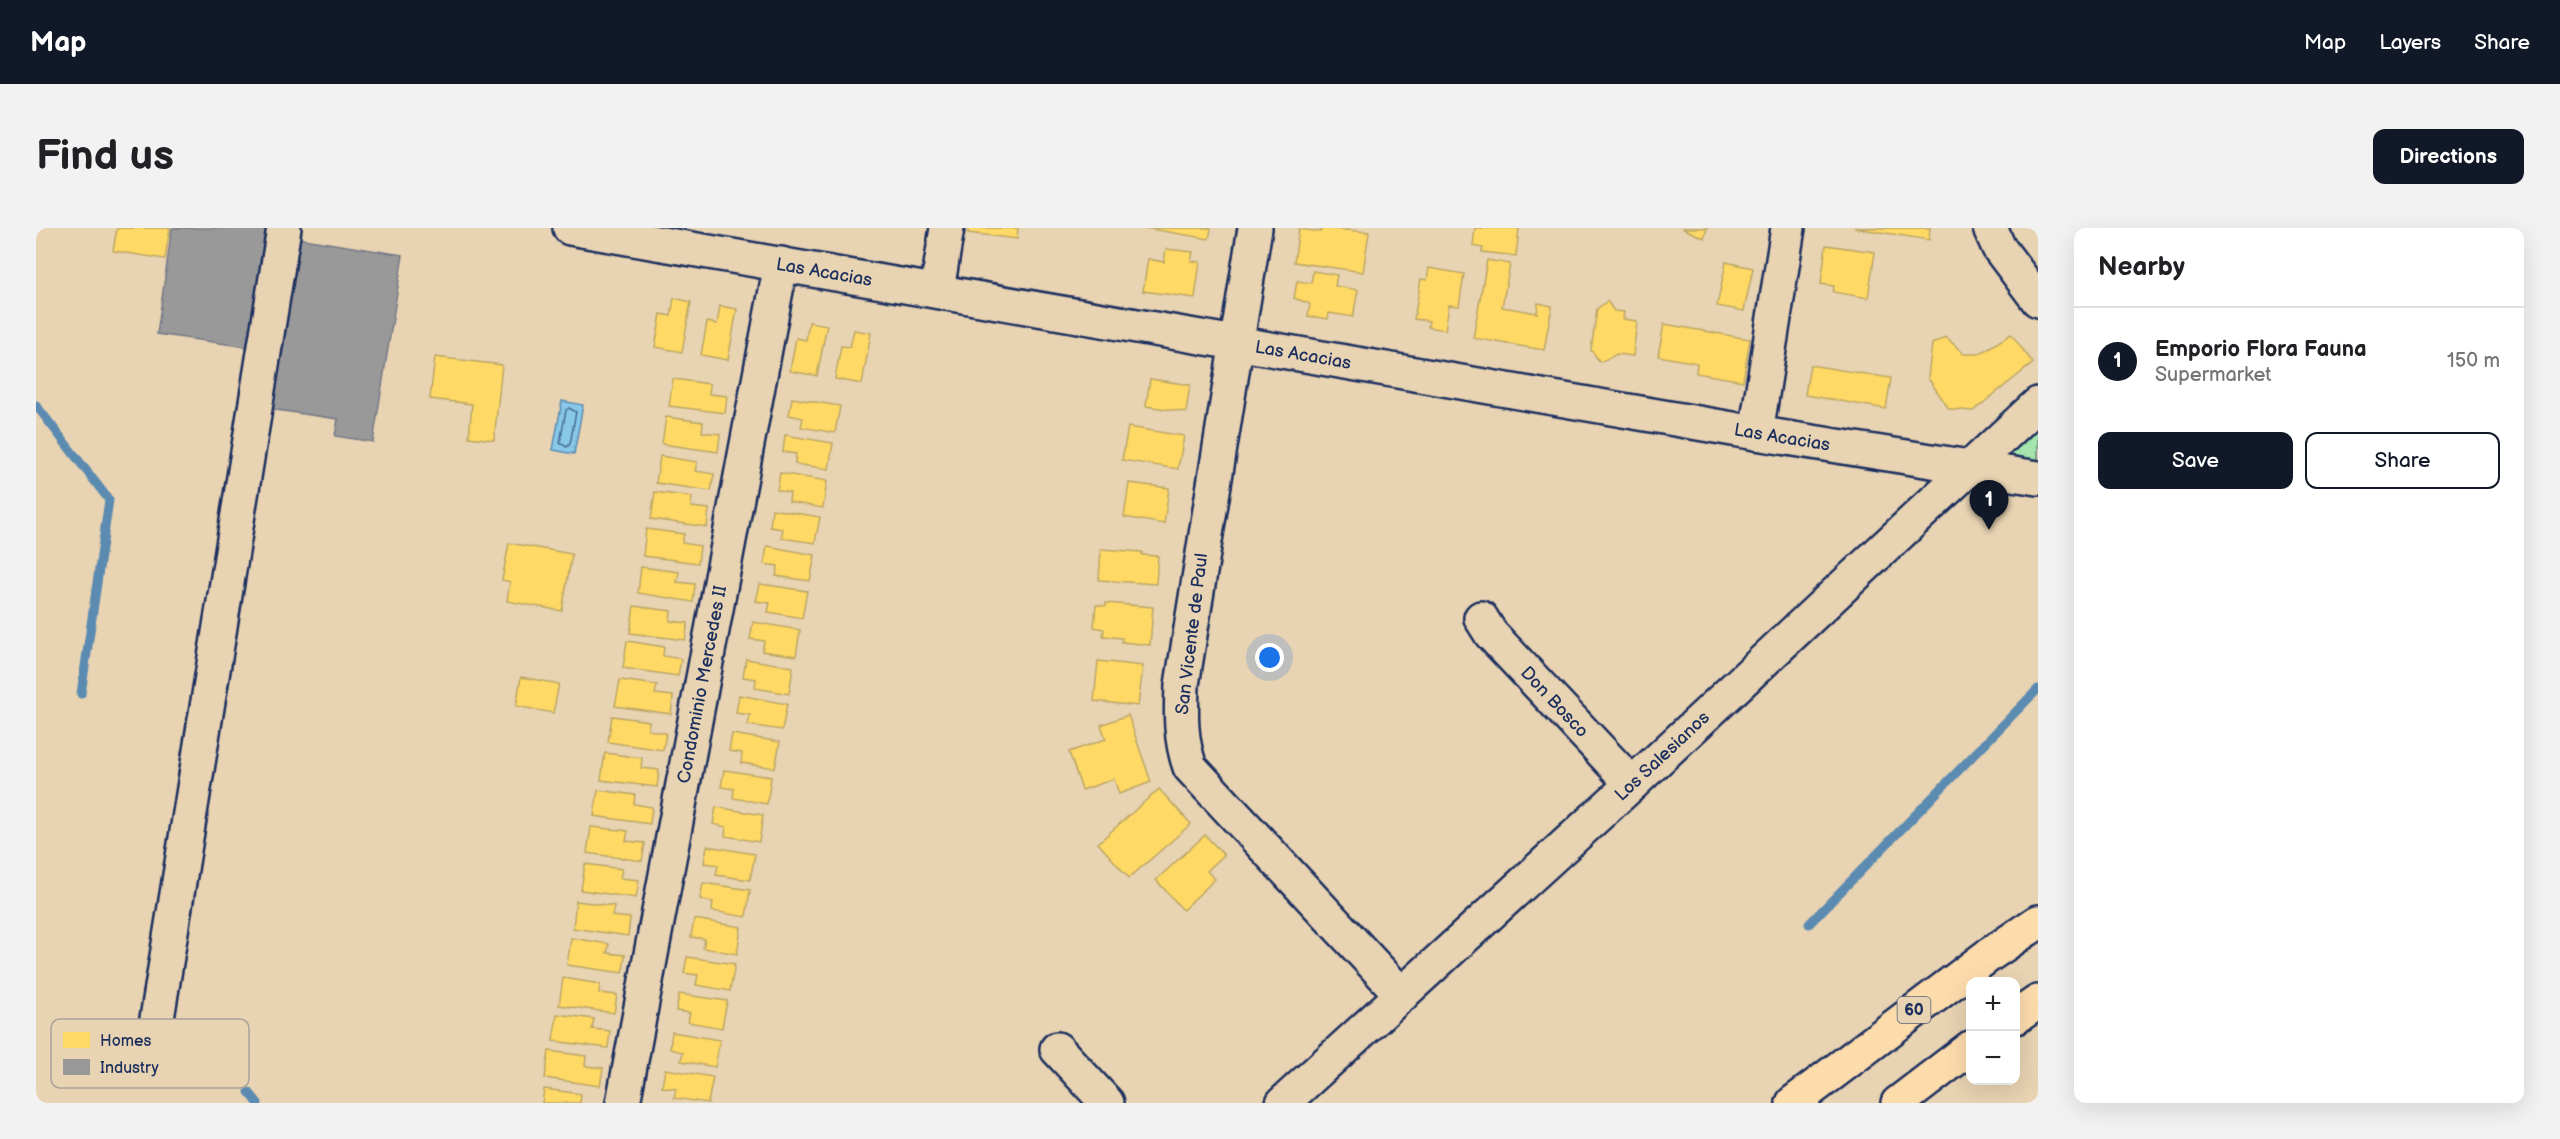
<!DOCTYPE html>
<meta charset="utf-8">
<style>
body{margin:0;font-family:"Balsamiq Sans",sans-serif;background:#f2f2f2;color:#202124}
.controls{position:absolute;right:18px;bottom:18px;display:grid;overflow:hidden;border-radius:12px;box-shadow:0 6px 24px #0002}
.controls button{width:54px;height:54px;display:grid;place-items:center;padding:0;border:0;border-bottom:2px solid #e0e0e0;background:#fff;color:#202124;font:30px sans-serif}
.you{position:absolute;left:1234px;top:430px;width:21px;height:21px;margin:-15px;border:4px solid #fff;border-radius:50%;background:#1a73e8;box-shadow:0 0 0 9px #1a73e833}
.badge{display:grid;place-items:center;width:39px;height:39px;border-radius:50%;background:#111827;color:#fff;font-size:20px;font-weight:700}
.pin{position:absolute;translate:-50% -50px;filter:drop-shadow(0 2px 3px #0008)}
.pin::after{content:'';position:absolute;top:32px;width:21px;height:18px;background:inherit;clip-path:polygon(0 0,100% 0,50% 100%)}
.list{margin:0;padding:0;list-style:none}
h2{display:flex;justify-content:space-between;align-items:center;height:78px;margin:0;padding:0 24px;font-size:26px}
h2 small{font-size:20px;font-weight:400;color:#757577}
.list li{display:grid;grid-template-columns:39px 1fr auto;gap:18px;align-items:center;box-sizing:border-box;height:108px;padding:0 24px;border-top:2px solid #e0e0e0}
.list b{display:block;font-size:22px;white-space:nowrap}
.list p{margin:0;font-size:20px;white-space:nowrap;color:#757577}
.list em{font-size:20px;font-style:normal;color:#757577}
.actions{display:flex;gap:12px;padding:18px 24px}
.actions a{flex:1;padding:14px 0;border:2px solid #111827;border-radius:12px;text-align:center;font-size:21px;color:#111827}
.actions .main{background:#111827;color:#fff}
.map{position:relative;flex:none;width:2002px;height:875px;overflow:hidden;border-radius:12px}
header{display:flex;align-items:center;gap:36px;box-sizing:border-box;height:84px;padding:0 30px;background:#111827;color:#fff}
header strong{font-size:28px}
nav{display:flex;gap:33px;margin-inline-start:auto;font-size:21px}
.intro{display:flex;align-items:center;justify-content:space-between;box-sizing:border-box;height:144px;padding:0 36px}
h1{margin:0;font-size:42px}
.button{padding:15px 27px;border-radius:12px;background:#111827;color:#fff;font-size:21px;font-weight:700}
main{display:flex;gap:36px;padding:0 36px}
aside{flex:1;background:#fff;border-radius:12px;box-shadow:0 6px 24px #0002}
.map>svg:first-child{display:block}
.green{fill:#a5e4ac;stroke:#608a85;stroke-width:1.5}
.water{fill:#88c8e9;stroke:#5c8bb1;stroke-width:1.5}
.homes{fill:#ffd966;stroke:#bba664;stroke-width:1.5}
.industry{fill:#999;stroke:#737987;stroke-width:1.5}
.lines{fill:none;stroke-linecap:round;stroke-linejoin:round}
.shore{stroke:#476c96;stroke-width:1.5}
.stream{stroke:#5c8bb1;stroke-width:9}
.minor-casing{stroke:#1b2f5e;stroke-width:38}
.highway-casing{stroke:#1b2f5e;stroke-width:38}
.minor{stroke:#e8d3b2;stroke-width:33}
.highway{stroke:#fddcac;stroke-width:33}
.labels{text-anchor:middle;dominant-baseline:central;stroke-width:6;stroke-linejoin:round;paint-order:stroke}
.shield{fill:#e8d3b2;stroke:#586077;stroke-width:1.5}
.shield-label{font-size:16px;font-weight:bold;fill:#1b2f5e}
.street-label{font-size:18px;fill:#1b2f5e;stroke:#e8d3b2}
.key{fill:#e8d3b2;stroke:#aaa299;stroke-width:1.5}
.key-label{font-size:16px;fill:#1b2f5e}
</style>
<header>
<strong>Map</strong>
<nav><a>Map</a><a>Layers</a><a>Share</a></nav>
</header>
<div class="intro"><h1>Find us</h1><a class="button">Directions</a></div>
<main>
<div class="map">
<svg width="2002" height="875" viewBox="0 0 2002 875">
<rect width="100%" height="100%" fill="#e8d3b2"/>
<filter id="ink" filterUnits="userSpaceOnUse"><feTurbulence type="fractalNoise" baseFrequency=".0167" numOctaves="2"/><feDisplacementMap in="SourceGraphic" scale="12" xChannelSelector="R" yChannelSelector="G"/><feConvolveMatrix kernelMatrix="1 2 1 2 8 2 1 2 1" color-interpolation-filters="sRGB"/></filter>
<g filter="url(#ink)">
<polygon class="green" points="2002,195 2002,232 1967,226"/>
<polygon class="water" points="526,173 547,177 538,226 517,222"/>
<g class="homes">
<polygon points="81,0 134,0 129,31 77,23"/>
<polygon points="932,0 982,0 981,11 932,5"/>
<polygon points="1109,0 1175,0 1173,11"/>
<polygon points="1286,0 1333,4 1327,44 1258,34 1263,1 1285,4"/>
<polygon points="1439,0 1483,0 1480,28 1446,24 1447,20 1437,18"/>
<polygon points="1646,0 1671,0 1668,10"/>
<polygon points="1818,0 1894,0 1893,12"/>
<polygon points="1790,17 1839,24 1832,70 1797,64 1798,58 1785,56"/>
<polygon points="1130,21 1157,24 1155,33 1164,34 1159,70 1107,63 1112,31 1128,34"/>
<polygon points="1451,32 1474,36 1466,79 1501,85 1502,75 1516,78 1508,122 1437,110"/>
<polygon points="1690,34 1717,40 1708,83 1681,78"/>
<polygon points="1393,40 1428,46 1423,78 1413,77 1409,102 1392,99 1393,93 1378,91 1385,51 1391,52"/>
<polygon points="1277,43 1301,47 1299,58 1322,62 1317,89 1293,85 1292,91 1272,88 1274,76 1258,70 1261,53 1275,55"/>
<polygon points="638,70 655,74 646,124 619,119 625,86 635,88"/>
<polygon points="1571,73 1578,83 1588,84 1587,91 1601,93 1597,128 1581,126 1564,134 1555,122 1561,81"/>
<polygon points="684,78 701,81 692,132 665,127 671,94 681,96"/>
<polygon points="773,94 791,97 781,148 754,143 760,110 770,112"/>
<polygon points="1628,96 1714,111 1707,153 1660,145 1661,135 1622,128"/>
<polygon points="818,102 835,105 826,156 799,151 805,118 814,119"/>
<polygon points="1975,106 1997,135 1937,183 1913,181 1892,150 1896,116 1910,109 1928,126 1943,126"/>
<polygon points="399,129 466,137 458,212 433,209 436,176 394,171"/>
<polygon points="1774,137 1855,150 1850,181 1769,167"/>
<polygon points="637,151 674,156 673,166 691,168 689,185 633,178"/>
<polygon points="1114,151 1154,157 1150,184 1110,178"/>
<polygon points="756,170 804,178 799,205 765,199 767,190 753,187"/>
<polygon points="630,189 667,194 666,204 684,206 682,224 626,216"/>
<polygon points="1092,199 1148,208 1142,241 1086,232"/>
<polygon points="749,207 797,215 793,241 759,236 760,226 747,224"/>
<polygon points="624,228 661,234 659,243 678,246 675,263 620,255"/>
<polygon points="744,245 791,253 787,280 753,274 754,265 741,262"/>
<polygon points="1093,255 1133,260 1128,296 1088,289"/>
<polygon points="619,264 656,269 655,279 673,281 671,299 615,291"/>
<polygon points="736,281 784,289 779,315 745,310 747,301 734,299"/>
<polygon points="610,301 648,306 646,315 664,318 662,335 607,328"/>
<polygon points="473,315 536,326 526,383 471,373 474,354 466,352"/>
<polygon points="731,318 779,327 774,353 740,348 742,338 728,336"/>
<polygon points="1065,321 1106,324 1106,327 1122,328 1120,356 1063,352"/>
<polygon points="605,339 643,344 641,354 659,356 657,374 602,365"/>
<polygon points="724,356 771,363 766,390 732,384 734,375 720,373"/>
<polygon points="1070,375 1117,379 1114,417 1086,414 1086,410 1067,408 1068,401 1058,399 1060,377 1070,378"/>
<polygon points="598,378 635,383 634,393 652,395 649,412 594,405"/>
<polygon points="717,394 764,402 760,428 726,423 728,413 714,411"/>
<polygon points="591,413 628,419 627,428 645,431 642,448 587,440"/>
<polygon points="710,431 757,439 753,466 719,460 720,451 707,449"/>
<polygon points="1062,433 1107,438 1102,478 1058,473"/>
<polygon points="485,449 523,456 517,485 480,478"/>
<polygon points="584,452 621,457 619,466 637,468 635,486 579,478"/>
<polygon points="703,467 751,476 746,502 712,497 714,487 700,485"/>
<polygon points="1092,487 1115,554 1083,566 1078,551 1046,562 1033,524 1070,511 1065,497"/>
<polygon points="576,488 613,493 612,502 630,505 627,522 572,514"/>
<polygon points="696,506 744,514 739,540 705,535 706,525 693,523"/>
<polygon points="569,525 606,530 605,540 623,542 621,559 565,552"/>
<polygon points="688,542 735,549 731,576 697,570 698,561 685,559"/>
<polygon points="1123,561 1155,596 1093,650 1062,615"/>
<polygon points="562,562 599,567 598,576 616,579 614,596 558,588"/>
<polygon points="680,579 727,587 723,614 689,608 690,599 677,596"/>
<polygon points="555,599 592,603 590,613 609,615 606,633 551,625"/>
<polygon points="1169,607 1188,627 1171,643 1179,651 1147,682 1120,652"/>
<polygon points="671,618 719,626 714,652 680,647 682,637 668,635"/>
<polygon points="549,636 586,641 584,650 603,652 600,670 545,662"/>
<polygon points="667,655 714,662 710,689 676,683 677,674 664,671"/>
<polygon points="540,673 578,678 576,688 594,690 592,708 537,700"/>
<polygon points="658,691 705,699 701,726 667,720 669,711 655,709"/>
<polygon points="535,710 573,716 571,725 589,727 587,745 531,737"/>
<polygon points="651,729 699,736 694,763 660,757 662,747 648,745"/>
<polygon points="527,750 564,756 563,765 581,767 578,785 523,777"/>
<polygon points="643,766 691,773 686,800 652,794 654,785 640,783"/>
<polygon points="521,786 558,791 556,801 574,803 572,820 517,813"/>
<polygon points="636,804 684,812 679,839 645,833 647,824 634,821"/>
<polygon points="513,823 550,828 549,838 567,840 564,858 509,850"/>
<polygon points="629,841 677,849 672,875 638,870 640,861 626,859"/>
<polygon points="508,861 545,866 544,875 506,875"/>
</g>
<g class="industry">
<polygon points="136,0 235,0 218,120 121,106"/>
<polygon points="261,10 367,27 337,214 299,208 302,191 234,181"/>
</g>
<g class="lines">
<polygon class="shore" points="533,180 540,184 534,216 531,219 524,215 530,182"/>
<g class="stream">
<polyline points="0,177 73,272 45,466"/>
<polyline points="1773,696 2002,461"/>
<polyline points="213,864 222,875"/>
</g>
<defs>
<g id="minor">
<path id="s1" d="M534,0L1720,205L2002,250"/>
<path d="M1219,0L1146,457C1145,486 1144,511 1154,539L1366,767"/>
<polyline points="1954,0 1963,20 2002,72"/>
<polyline points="901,63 911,0"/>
<polyline points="1720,205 1752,0"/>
<path id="s2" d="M1445,390L1455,406L1596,556"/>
<polyline points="119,803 248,0"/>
<polyline points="1021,821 1071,875"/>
<path id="s3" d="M587,875L745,36"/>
<path id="s4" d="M1247,875L1596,556L2002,176"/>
</g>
<g id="highway">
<polyline points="1980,789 2002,774"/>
<polyline points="1757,875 1953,727 2002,694"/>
<polyline points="1862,875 1934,820"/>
</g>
</defs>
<use href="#minor" class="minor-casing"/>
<use href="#highway" class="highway-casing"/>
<use href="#minor" class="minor"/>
<use href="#highway" class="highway"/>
</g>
</g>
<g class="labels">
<rect class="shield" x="1861.5" y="769" width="33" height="26" rx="4.5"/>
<g class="shield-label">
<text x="1878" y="782">60</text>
</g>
<g class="street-label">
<text stroke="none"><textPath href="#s1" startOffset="258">Las Acacias</textPath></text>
<text stroke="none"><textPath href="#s1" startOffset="744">Las Acacias</textPath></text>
<text stroke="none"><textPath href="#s1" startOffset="1230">Las Acacias</textPath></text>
<text transform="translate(1156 406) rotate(-83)">San Vicente de Paul</text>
<text stroke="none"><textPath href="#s3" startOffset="426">Condominio Mercedes II</textPath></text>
<text stroke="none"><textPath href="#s2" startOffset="112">Don Bosco</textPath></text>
<text stroke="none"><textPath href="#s4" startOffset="514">Los Salesianos</textPath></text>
</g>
</g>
<rect x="15" y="791" width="198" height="69" rx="9" class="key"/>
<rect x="27" y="804" width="27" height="16" fill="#ffd966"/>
<rect x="27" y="831" width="27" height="16" fill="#999"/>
<g class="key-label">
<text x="64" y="818">Homes</text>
<text x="64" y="845">Industry</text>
</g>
</svg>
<div class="controls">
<button>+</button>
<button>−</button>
</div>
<div class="you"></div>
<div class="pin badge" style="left:1953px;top:302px">1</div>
</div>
<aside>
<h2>Nearby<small></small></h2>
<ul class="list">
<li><span class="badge">1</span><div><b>Emporio Flora Fauna</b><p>Supermarket</p></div><em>150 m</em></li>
</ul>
<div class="actions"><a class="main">Save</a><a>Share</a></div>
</aside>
</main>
